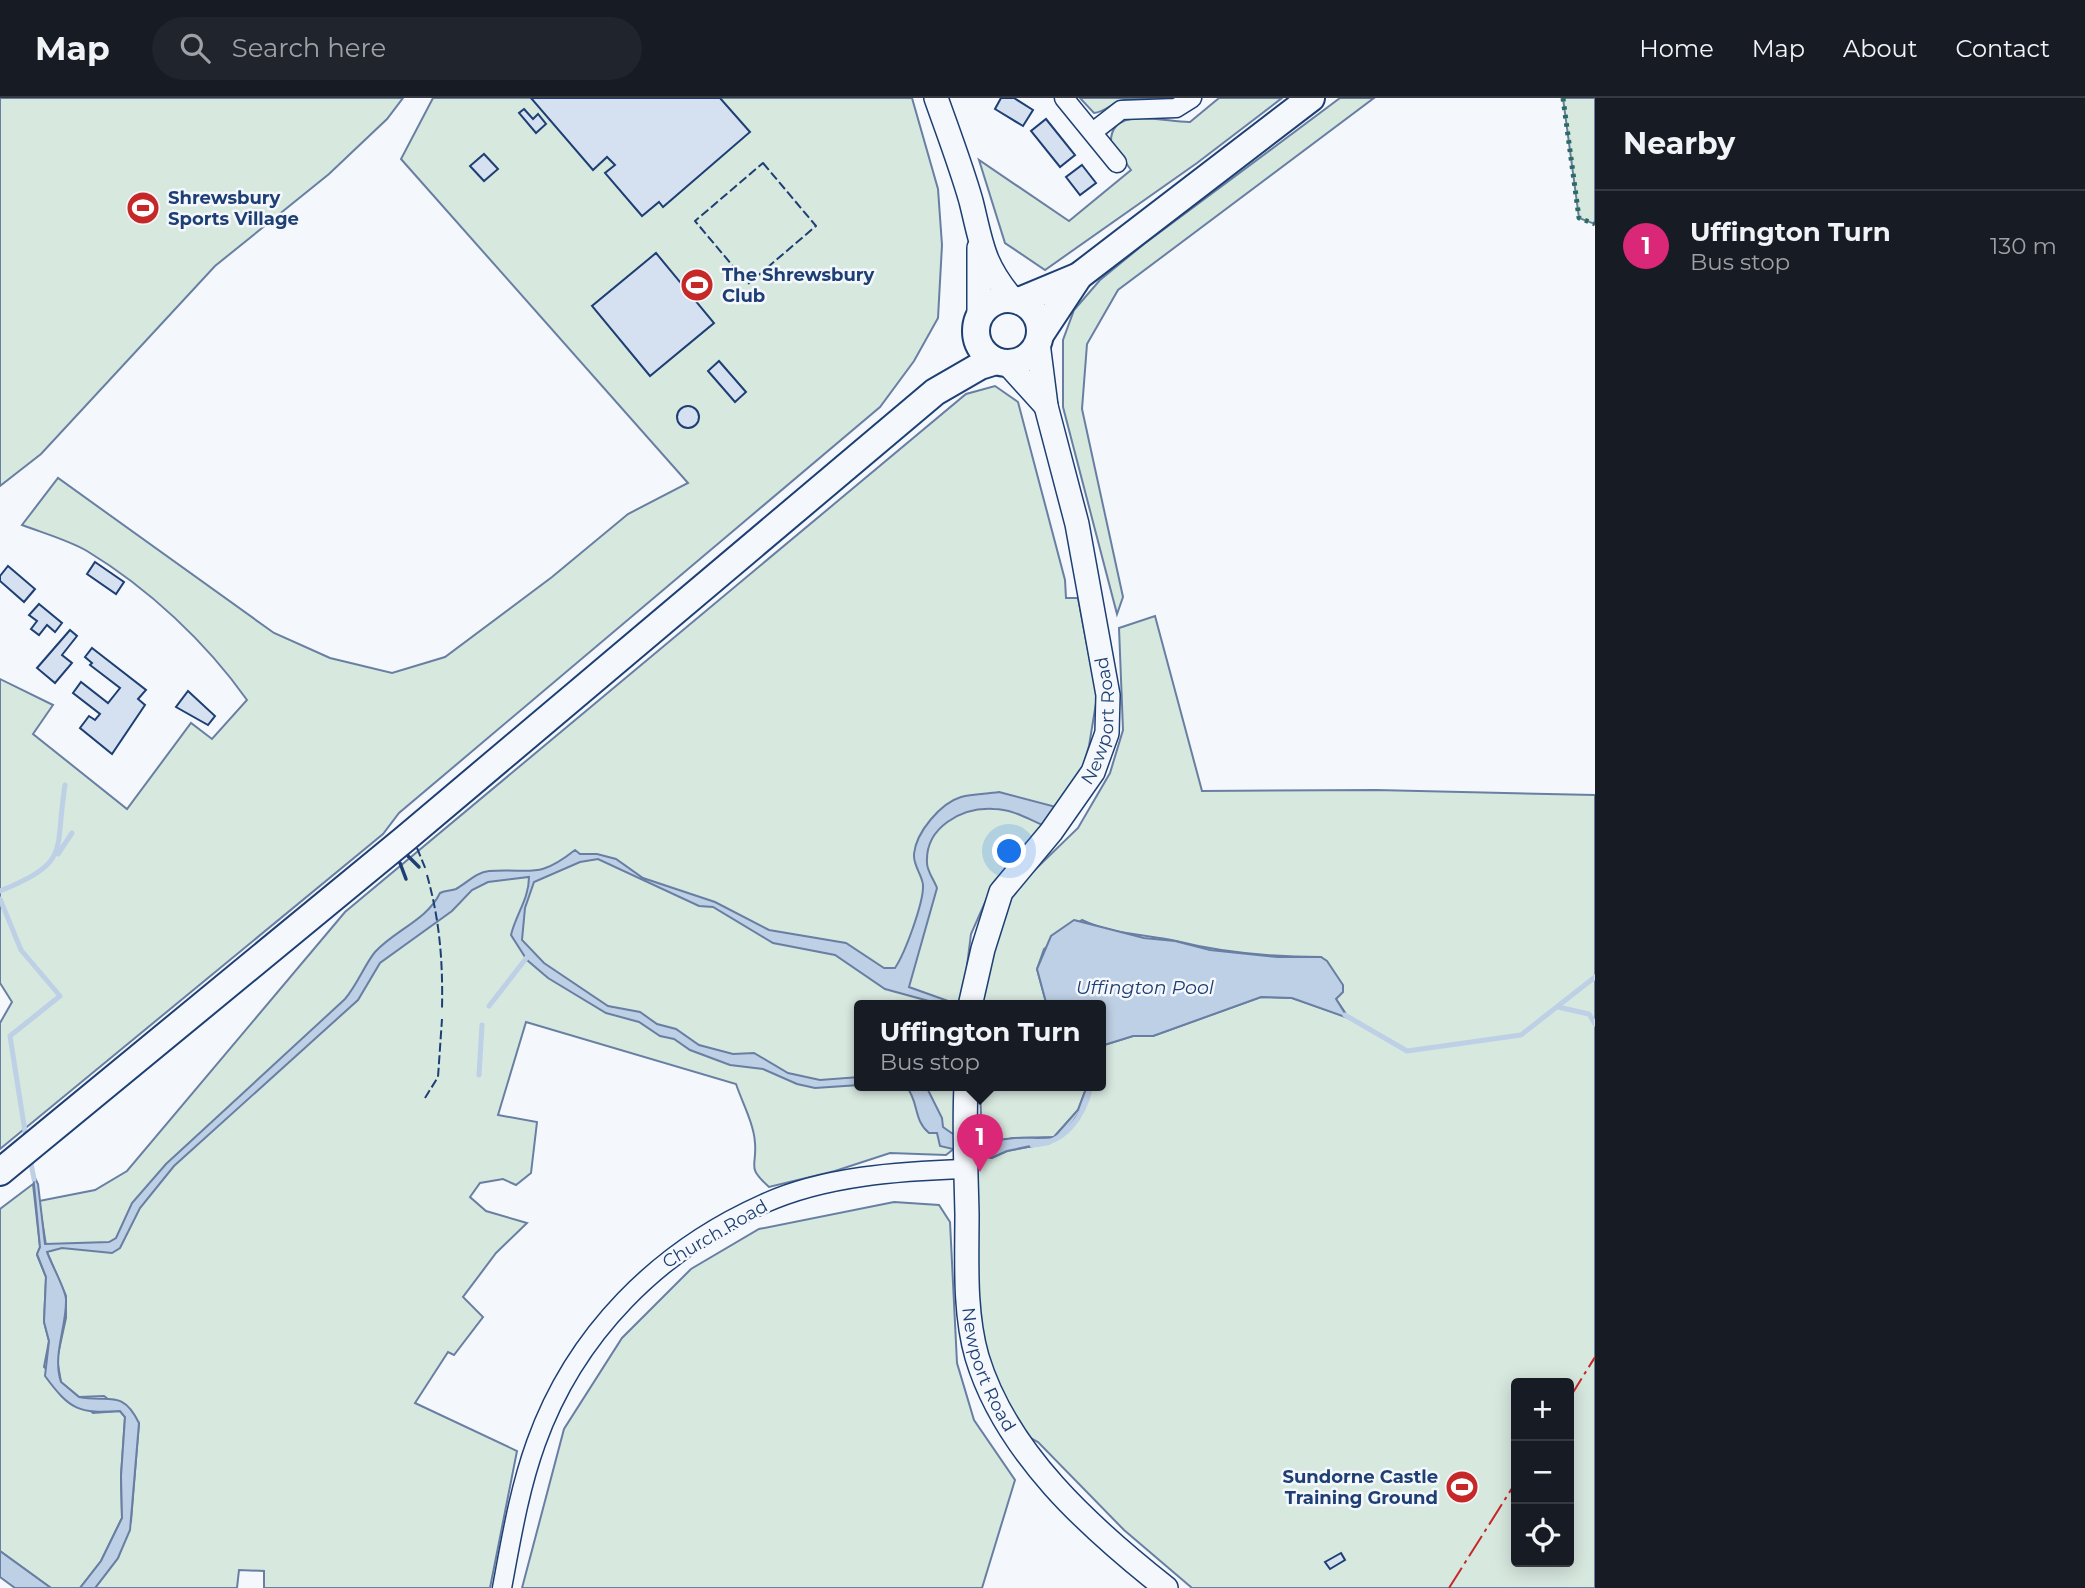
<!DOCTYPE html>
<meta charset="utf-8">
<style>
body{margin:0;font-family:Montserrat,sans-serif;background:#20242c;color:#f1f3f6}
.controls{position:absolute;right:21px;bottom:21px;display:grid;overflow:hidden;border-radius:7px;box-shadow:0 4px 18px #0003}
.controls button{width:63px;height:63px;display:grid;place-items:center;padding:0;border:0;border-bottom:2px solid #363941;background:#171b24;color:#f1f3f6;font:35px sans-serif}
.you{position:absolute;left:1010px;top:754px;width:24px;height:24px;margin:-18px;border:5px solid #fff;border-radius:50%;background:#1a73e8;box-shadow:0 0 0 10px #1a73e833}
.badge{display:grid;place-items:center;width:46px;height:46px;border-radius:50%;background:#db2777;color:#fff;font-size:23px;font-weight:700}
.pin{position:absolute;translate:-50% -58px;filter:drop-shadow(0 2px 4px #0008)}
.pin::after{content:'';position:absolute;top:37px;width:24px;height:21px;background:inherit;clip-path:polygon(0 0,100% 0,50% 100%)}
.popup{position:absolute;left:854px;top:902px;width:252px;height:91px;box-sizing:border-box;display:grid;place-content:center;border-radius:7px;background:#171b24;filter:drop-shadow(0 2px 5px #0005);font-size:23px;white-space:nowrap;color:#9ea1a6}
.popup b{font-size:26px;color:#f1f3f6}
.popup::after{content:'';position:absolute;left:50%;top:100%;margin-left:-14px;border:14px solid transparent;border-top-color:#171b24}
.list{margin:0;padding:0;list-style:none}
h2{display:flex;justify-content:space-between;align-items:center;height:91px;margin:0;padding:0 28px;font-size:30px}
h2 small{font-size:23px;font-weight:400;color:#9ea1a6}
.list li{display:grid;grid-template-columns:46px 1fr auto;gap:21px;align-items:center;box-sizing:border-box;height:112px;padding:0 28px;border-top:2px solid #363941}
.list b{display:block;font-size:26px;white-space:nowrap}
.list p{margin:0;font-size:23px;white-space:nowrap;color:#9ea1a6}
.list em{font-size:23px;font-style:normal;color:#9ea1a6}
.icon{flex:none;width:38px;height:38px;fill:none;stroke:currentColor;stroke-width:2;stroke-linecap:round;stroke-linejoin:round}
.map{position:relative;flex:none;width:1595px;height:1490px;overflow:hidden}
header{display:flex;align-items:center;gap:42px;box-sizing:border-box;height:98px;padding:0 35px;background:#171b24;border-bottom:2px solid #363941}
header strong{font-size:33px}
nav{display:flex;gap:38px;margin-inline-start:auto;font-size:24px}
.search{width:490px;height:63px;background:#20242c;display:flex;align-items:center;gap:18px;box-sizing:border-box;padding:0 24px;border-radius:38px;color:#9ea1a6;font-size:26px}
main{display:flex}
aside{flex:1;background:#171b24}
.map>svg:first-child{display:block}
.green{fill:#d7e8df;stroke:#687fa3;stroke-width:2;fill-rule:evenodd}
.water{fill:#bed0e5;stroke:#687fa3;stroke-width:2}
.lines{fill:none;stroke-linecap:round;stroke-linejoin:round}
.stream{stroke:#bed0e5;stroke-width:5}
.building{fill:#d5e0f0;stroke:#1d3f73;stroke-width:2}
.minor-casing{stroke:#1d3f73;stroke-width:21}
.major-casing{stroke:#1d3f73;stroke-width:26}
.highway-casing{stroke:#1d3f73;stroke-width:30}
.minor{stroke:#f4f7fb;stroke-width:18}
.major{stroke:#f4f7fb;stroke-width:23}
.highway{stroke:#f4f7fb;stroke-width:26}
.hedge{stroke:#2c6c60;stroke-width:5;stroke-dasharray:3.5 5;stroke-linecap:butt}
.fence{stroke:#1d3f73;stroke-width:2;stroke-dasharray:9 3.5;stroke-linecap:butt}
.wall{stroke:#1d3f73;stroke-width:3.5}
.power{stroke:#c62828;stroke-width:2;stroke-dasharray:24 5 3.5 5;stroke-linecap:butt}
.labels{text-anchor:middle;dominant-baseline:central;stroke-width:5;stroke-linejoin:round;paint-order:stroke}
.poi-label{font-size:18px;font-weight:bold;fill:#1d3f73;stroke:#f4f7fb;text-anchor:start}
.street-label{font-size:18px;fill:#1d3f73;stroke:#f4f7fb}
.water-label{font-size:19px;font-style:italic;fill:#1d3f73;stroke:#f4f7fb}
</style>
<header>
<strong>Map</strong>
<div class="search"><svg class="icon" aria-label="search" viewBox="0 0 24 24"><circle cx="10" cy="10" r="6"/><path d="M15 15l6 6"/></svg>Search here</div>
<nav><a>Home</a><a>Map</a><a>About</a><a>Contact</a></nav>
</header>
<main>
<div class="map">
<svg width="1595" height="1490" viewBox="0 0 1595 1490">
<rect width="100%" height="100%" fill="#f4f7fb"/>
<g class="green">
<polygon points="0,0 403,0 387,21 329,76 215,168 41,356 0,388"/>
<path d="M433,0H912L938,91L942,147L938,220L914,263L880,309L399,715L383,736L0,1051V925L12,904L0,885V581L53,607L33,636L127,711L191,625L212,641L247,602C206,544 148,490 87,453C68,442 43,435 22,427L58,380L274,535L330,560L392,575L445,559L552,479L628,416L688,385L401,61Z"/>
<path d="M1080,0H1180C1161,6 1143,0 1124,2C1112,4 1106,14 1094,15Z"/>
<path d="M1219,0H1282L1197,65L1045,172L1005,145L979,62L1069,123L1131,72L1111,44C1110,6 1167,25 1190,24Z"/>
<polygon points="1340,0 1374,0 1118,192 1087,246 1082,311 1123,499 1117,516 1063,309 1063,242 1074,212 1100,182 1144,146"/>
<polygon points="1563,0 1595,0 1595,126 1579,120"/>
<path d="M995,288L1018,304L1065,482L1066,500H1078L1097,599L1089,648L1079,682L1045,728L994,784L971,836L962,908H859V988H960L956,1049L946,1057L890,1055L835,1073L769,1089C746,1068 757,1070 755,1045C754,1026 742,1004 736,986L526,924L498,1017L537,1024L531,1075L516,1087L503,1081L480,1085L470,1099L486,1113L527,1125L496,1155L463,1199L483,1219L454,1257L448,1254L415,1305L517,1353L490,1490H264V1473L239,1472L237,1490H95L118,1460L131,1423L139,1325L104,1298L79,1299L61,1284L57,1261L66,1220V1198L47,1154L39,1103L95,1092L127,1073L345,814L966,296Z"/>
<path d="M1155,518L1202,693L1376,692L1595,697V1490H1192L1124,1432L1038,1344L1023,1336L1010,1321L974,1227L977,1055L992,1060L1007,1053L1050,1045L1088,1002L1090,988H1101V948L1133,938H1153L1261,899L1292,900L1348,919L1336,901L1321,859C1271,859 1224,855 1176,843C1145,836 1113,837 1082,822L1044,851L1037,871L1047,908H982L989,849L1012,794L1078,730L1110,675L1123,632L1119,530ZM1516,1285H1569V1464H1516Z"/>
<polygon points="980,988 1087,988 1078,1012 1054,1039 1013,1040 982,1047"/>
<polygon points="33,1086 40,1149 37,1157 46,1179 44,1224 49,1243 44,1269 93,1315 120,1313 125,1319 121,1378 122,1420 101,1463 80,1490 51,1490 0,1453 0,1111"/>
<polygon points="894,1104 939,1107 950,1124 957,1265 974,1322 1015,1382 982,1490 522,1490 564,1331 622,1240 691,1171 759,1131"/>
</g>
<g class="water">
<path d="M999,694L1060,710L1045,728C1028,721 1012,711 994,711C962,709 925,729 927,765C927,773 934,782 937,790L909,889L962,908H947L885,891L835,857L773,845L713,809L699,808L598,761L580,764L534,784L525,810L522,842L544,865L608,908L640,914L657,926L676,931L699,947L733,956L754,955L788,975L820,982L859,979V987L815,990L797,986L763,971L730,967L690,952L674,941L660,938L639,924L606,915L548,880L527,862L511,837C516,816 529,801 529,779L488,784L472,792L452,813L380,865L358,902L174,1068L140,1110L120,1150L112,1155L62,1150L47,1154C51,1166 65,1190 66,1201C67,1228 52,1257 61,1284L79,1299C108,1305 122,1290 139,1325L130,1432L118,1460L95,1490H80L101,1463L122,1420L121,1378L125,1319L120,1313C79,1316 70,1312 45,1278L49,1243L44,1224L46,1179L37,1156L40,1149L33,1076L38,1086L45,1146L109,1144L116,1140L132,1105L166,1066L345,901C357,887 365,866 375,854C395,832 427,822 440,795C446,792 451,793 456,791C467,785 476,774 489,773C532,770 537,782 575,752L580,756H597L616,761L643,780L715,804L769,832L846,845L884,870H895C905,855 924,804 923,787C922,776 913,768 914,756C916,734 941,705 961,699C973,696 987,696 999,694Z"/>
<polygon points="1074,822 1144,840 1175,843 1210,852 1278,859 1321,859 1327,863 1343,887 1343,894 1336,901 1348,920 1292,900 1261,899 1153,938 1133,938 1101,948 1101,908 1047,908 1037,871 1051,838"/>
<path d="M906,988H926L942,1020L943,1029C983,1058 973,1042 1015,1040C1028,1039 1041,1041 1054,1039L1078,1012L1087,988H1090L1088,1002L1064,1037L1050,1044L1007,1053L991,1060L940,1048L937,1035H929C913,1022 919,1003 906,988Z"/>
<polygon points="0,1453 51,1490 15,1490 0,1479"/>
</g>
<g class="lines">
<g class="stream">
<polyline points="58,756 72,735"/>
<path d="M0,793C72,763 54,756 65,687"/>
<polyline points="0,801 21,852 60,898 10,938 26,1040"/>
<polyline points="489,908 528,858"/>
<polyline points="1558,909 1589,916 1595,926"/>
<polyline points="1345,917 1407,953 1521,937 1595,879"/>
<polyline points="479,977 482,927"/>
<path d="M1032,1047C1065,1046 1084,1019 1091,988"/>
<polyline points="30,1060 34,1081"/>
</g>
</g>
<g class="building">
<polygon points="531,0 720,0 750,34 663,109 659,104 642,118 605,75 615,67 607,59 593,72"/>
<polygon points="1001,0 1014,0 1033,12 1023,28 995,11"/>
<polygon points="524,11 533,21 538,16 546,26 536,35 519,15"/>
<polygon points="1046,21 1075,57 1060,69 1031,33"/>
<polygon points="484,56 498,71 484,83 470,68"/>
<polygon points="1082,67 1096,85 1080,97 1066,79"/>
<polygon points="656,155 714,225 650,278 592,208"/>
<polygon points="719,263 746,294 735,304 708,273"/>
<circle cx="688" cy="319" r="11"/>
<polygon points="95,464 124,484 116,496 87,476"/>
<polygon points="8,468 35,491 24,504 0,483 0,478"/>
<polygon points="39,506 62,525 55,534 47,527 39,537 31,531 37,523 29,517"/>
<polygon points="70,532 77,538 62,557 72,565 55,585 37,570"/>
<polygon points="92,550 146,592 138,601 145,607 112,656 80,630 89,618 95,622 100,616 73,595 81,584 108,605 120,590 90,567 92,565 85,559"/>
<polygon points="188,593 215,618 208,627 176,609"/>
<polygon points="1341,1455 1345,1462 1330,1471 1325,1464"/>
</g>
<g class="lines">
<defs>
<g id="minor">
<polyline points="1064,0 1117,65"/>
<polyline points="1094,33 1121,12 1176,10 1192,0"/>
<path d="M502,1490C511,1442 519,1392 536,1345C575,1236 658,1153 763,1106C824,1078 900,1073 966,1071"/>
</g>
<g id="major">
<path d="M936,0C948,34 961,68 971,103C982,147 982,165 1013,202"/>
<polyline points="979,220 979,150"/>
<polyline points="1008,266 1046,308"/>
<path id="s1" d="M970,908L983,851L1001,794L1051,734L1093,674L1107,635L1108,597L1077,426L1046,308L1038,245"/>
<path id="s2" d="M966,988C964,1031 966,1073 967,1116C967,1162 964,1214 977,1259C1006,1355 1090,1430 1166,1490"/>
</g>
<g id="highway">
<circle cx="1008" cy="233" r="32"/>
<polyline points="1019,203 1079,178 1311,0"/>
<polyline points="1040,237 1079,178"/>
<polyline points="0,1074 406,740 935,294 980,268 996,263"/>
</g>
</defs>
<use href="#minor" class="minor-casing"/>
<use href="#major" class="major-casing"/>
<use href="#highway" class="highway-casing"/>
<use href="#minor" class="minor"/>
<use href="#major" class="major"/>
<use href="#highway" class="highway"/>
<polyline class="hedge" points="1563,0 1579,120 1595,126"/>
<g class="fence">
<polygon points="763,65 816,128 748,186 695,123"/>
<polyline points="417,750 426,772"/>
<path d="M427,777C440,823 443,865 442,912"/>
<polyline points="425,1000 438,979 442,921"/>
</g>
<g class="wall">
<polyline points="408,758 419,769"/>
<polyline points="400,765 406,781"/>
</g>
<g class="power">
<polyline points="1569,1301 1595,1259"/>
<polyline points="1449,1490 1516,1384"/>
</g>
</g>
<defs>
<symbol id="stadium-disc" viewBox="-11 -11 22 22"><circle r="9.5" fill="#c62828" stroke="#f4f7fb"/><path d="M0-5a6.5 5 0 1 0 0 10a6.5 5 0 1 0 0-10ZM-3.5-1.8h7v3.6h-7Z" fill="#fff"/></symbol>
</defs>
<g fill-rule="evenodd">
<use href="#stadium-disc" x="124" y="91" width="38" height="38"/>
<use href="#stadium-disc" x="678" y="168" width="38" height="38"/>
<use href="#stadium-disc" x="1443" y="1370" width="38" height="38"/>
</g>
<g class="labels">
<g class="poi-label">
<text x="168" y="100">Shrewsbury<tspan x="168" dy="21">Sports Village</tspan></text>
<text x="722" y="177">The Shrewsbury<tspan x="722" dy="21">Club</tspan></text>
<text x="1438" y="1379" text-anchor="end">Sundorne Castle<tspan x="1438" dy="21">Training Ground</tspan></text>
</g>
<g class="street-label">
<text stroke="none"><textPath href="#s1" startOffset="322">Newport Road</textPath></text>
<text transform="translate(715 1136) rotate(-30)">Church Road</text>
<text stroke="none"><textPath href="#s2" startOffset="287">Newport Road</textPath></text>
</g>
<g class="water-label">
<text x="1145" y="889">Uffington Pool</text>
</g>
</g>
</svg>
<div class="controls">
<button>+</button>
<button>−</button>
<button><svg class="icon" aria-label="locate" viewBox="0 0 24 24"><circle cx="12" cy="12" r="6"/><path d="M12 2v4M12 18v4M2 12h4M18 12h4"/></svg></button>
</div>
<div class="you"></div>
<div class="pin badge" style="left:980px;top:1074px">1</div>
<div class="popup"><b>Uffington Turn</b>Bus stop</div>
</div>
<aside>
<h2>Nearby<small></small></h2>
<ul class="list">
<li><span class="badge">1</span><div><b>Uffington Turn</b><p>Bus stop</p></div><em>130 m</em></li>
</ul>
</aside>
</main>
